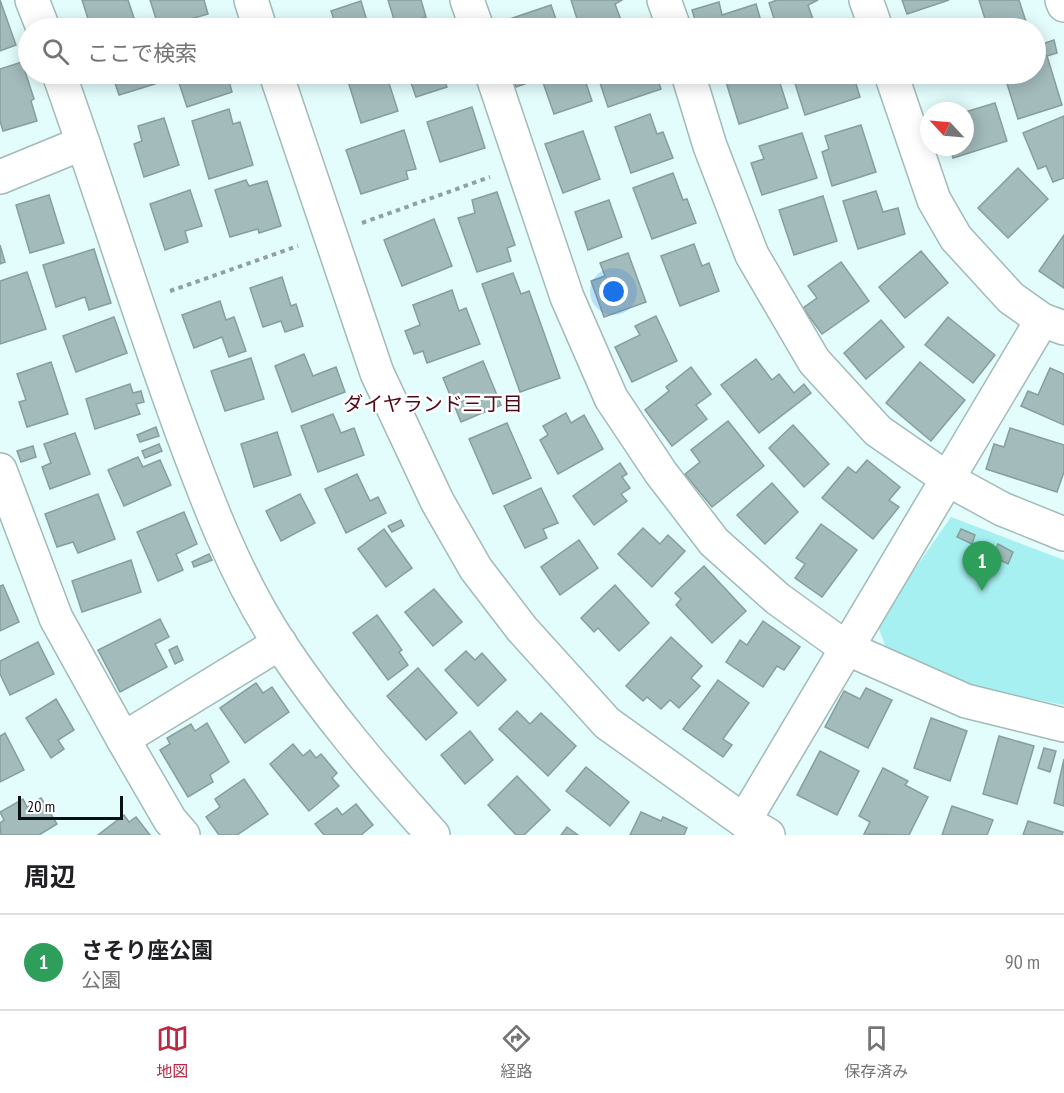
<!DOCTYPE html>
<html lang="ja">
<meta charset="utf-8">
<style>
body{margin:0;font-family:"PT Sans Narrow","Noto Sans JP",sans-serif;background:#f6f6f6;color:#202124}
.compass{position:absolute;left:920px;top:102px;width:54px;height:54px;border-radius:50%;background:#fff;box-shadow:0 3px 15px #0003;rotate:296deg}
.scale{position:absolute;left:18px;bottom:15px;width:105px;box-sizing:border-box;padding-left:6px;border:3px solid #081010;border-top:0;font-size:16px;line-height:21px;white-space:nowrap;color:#081010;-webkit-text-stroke:4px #fff;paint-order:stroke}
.you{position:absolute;left:614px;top:292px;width:21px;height:21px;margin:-15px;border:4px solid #fff;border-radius:50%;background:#1a73e8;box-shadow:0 0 0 9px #1a73e833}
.badge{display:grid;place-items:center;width:39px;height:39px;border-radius:50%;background:#ba2942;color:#fff;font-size:20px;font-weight:700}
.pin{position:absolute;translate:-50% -50px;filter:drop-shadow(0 2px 3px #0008)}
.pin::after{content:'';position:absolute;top:32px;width:21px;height:18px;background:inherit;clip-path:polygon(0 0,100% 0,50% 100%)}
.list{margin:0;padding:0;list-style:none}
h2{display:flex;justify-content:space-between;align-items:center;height:78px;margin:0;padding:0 24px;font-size:26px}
h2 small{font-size:20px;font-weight:400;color:#757577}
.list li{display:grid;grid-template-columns:39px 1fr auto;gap:18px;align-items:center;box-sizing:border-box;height:96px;padding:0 24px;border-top:2px solid #e0e0e0}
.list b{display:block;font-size:22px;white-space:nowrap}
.list p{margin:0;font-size:20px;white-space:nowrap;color:#757577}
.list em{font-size:20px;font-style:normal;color:#757577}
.icon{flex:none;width:33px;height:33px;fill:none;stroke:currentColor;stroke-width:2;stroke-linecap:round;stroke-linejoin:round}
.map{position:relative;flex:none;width:1064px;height:835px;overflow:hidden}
.search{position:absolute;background:#fff;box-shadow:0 3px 15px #0003;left:18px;right:18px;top:18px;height:66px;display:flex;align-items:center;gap:15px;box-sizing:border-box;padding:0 21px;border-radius:33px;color:#757577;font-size:22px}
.sheet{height:174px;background:#fff}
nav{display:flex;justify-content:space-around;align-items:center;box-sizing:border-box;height:84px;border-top:2px solid #e0e0e0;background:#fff;font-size:16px;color:#757577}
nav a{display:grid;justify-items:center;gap:3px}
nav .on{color:#ba2942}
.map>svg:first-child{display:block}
.green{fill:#a7f0f1}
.building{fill:#a3bbbb;stroke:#869e9e;stroke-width:1.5}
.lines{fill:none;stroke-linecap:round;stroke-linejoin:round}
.minor-casing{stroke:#a2baba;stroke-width:36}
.path{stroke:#8fa1a1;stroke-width:4;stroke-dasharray:4.5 4.5;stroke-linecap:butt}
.minor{stroke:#fff;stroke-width:33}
.labels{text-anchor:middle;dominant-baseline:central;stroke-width:5;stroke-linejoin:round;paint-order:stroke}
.neighbourhood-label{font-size:20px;fill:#500a17;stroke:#fff}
</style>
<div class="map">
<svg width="1064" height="835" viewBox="0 0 1064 835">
<rect width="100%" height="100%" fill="#e3fcfc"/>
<polygon class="green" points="951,517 1064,560 1064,705 985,690 889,657 877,623"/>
<g class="building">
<polygon points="0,0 16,45 0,51"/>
<polygon points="82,0 128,0 134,18 101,28 91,28"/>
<polygon points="150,0 204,0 208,14 159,28"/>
<polygon points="388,0 421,0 426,17 396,26"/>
<polygon points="571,0 622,0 615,4 624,28 580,28"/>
<polygon points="777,0 818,0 808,5 814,22 823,19 827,28 777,28 769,3"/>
<polygon points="902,0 949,0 907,14"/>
<polygon points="979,0 1019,0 1028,28 988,28"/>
<polygon points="361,1 369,28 337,28 331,11"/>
<polygon points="719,2 722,15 756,4 763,28 710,28 707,19 696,23 692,10"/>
<polygon points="551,5 559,28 510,28 507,20"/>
<polygon points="448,22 450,28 431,28"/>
<polygon points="972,23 973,28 953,28"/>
<polygon points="1054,40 1057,53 1047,56 1062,105 1018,119 1004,74 1036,74 1036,46"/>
<polygon points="22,62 34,99 31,101 37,121 3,131 0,121 0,69"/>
<polygon points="112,74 152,74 155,84 119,95"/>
<polygon points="176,74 227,74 232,92 187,107"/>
<polygon points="361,74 386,74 398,111 361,123 347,78"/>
<polygon points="408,74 442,74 447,87 416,97"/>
<polygon points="520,74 534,74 536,80 516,87 512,76"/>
<polygon points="540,74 583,74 592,101 554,114"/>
<polygon points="597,74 656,74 661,89 608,107"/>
<polygon points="753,74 777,74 788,108 739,124 726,82"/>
<polygon points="792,74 853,74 860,97 805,115"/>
<polygon points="931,74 961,74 934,82"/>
<polygon points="995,103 1007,141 953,158 950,147 965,147 965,112"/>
<polygon points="472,107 485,148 440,162 427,122"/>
<polygon points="229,109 233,124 240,122 253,165 209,179 192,121"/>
<polygon points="650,114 657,134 663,132 673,158 631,173 615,127"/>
<polygon points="1064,116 1064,178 1053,182 1046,166 1038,169 1023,133"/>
<polygon points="164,118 179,165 144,177 134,144 142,141 138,126"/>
<polygon points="861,125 876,172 832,186 822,152 829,149 825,136"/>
<polygon points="404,130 416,169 406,171 408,179 361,194 346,150"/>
<polygon points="583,131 600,179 563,193 545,144"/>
<polygon points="802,133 817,178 762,195 751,163 764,159 759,146"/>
<polygon points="1018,168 1048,199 1008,238 978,208"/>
<polygon points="673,173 683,200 687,199 696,223 652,239 633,188"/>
<polygon points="246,180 249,186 267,181 281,226 259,233 258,229 230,237 215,190"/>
<polygon points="190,190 202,226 185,231 188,242 165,250 150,204"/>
<polygon points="876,191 883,212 898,208 905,234 858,249 843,201"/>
<polygon points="497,192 515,245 507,248 511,261 477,272 458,218 475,213 472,200"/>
<polygon points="49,195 64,243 30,253 16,205"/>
<polygon points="823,196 837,241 794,255 779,210"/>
<polygon points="609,200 622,237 588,250 575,212"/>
<polygon points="434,219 452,266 402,286 384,240"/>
<polygon points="1064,235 1064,288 1039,271"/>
<polygon points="694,244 702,266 709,263 719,291 680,306 661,256"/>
<polygon points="0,245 5,262 0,264"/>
<polygon points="94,249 111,303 89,310 85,297 56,307 43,265"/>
<polygon points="921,251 948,283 905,318 879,287"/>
<polygon points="628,253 646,302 604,317 591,281 605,276 600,263"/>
<polygon points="841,262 869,301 822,334 803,308 817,298 808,286"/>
<polygon points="27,272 46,329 0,344 0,281"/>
<polygon points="513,273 521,294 529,291 560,378 520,392 482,284"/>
<polygon points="282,277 291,306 296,304 303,326 285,332 281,321 263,327 250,288"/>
<polygon points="452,290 459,311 466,308 480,344 427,363 423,351 414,354 405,331 420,325 413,305"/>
<polygon points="220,301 226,320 234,317 246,351 229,357 222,337 194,348 182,315"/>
<polygon points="656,316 677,361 632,382 615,347 640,335 635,326"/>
<polygon points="114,317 127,353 76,372 63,336"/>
<polygon points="948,317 995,355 973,383 925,345"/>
<polygon points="881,320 904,347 866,379 844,353"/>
<polygon points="304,354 313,376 336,367 345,392 292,412 275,366"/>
<polygon points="251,358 264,399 225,411 211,371"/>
<polygon points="756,359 772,380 779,374 794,393 804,384 811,393 759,433 721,385"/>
<polygon points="483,361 501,405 461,422 443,378"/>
<polygon points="51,362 68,414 27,427 19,402 26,400 17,374"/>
<polygon points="920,362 965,400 931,441 886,403"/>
<polygon points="691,367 711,394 696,405 707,419 672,446 645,410 669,391 666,387"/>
<polygon points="1050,368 1064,374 1064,425 1021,406 1028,391 1038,395"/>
<polygon points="130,384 133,393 141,391 144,402 136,404 140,414 95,429 86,399"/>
<polygon points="566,413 571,423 584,415 603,449 558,474 540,440 548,435 543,426"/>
<polygon points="333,414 341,433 354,428 364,455 318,472 301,426"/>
<polygon points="728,421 764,466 712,507 685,474 700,462 691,450"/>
<polygon points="507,423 531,478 493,494 469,439"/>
<polygon points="793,425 829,464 804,487 769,448"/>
<polygon points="156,427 159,436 140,442 137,435"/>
<polygon points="1010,428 1064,445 1064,472 1057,492 986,469 994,444 1004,447"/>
<polygon points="277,432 291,475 254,487 241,444"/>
<polygon points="75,433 90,474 50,489 42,467 51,463 44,444"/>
<polygon points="159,444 162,451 145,458 142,451"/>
<polygon points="33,446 36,457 21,462 17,451"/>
<polygon points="138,457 143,467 160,460 171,485 124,506 108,470"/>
<polygon points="867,460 900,487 889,500 899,507 873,539 822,498 848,467 856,473"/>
<polygon points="620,463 627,474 622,477 630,488 621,494 627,501 594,525 573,496"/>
<polygon points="357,474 370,501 378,497 386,513 346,533 325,489"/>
<polygon points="772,483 798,512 765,544 737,515"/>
<polygon points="541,488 558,523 543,529 547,538 525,548 504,506"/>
<polygon points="98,494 115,539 78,553 73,542 57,547 45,514"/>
<polygon points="300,494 315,523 281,541 266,511"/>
<polygon points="184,512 197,544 176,554 183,570 158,581 137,532"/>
<polygon points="401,520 404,526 392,532 388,526"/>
<polygon points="821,524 857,550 822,597 795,578 805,564 796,558"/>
<polygon points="643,528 660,544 668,535 685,551 652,587 618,554"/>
<polygon points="384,529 412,568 386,587 358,549"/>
<polygon points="961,529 975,535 972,544 957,537"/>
<polygon points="579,540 598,568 560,595 541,567"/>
<polygon points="998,544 1013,552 1008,564 992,556"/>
<polygon points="209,554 212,560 194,567 192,562"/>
<polygon points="131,560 141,592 82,612 72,581"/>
<polygon points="704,566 746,611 712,643 676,605 681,599 675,593"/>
<polygon points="3,585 19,622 0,631 0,586"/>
<polygon points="615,585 649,623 619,651 598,628 594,632 581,618"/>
<polygon points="434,589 462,622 433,646 405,612"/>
<polygon points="377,615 402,650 399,652 408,665 388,680 353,633"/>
<polygon points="160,619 169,637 155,644 167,667 120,692 98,650"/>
<polygon points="763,621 800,647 784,670 777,666 763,687 726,662 740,640 747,645"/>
<polygon points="671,637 702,666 691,678 700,686 679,708 670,700 661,709 647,697 643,701 626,686"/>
<polygon points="38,642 54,674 10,695 0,674 0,661"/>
<polygon points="177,646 183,660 175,664 169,650"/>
<polygon points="466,651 475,660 482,653 506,680 478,706 445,670"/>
<polygon points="418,668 457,713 426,740 387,696"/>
<polygon points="718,680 749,703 723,739 732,745 723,757 683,729"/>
<polygon points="256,683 263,693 272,687 289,712 245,743 220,708"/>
<polygon points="866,688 892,700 868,748 825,727 844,691 860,699"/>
<polygon points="56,699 74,730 58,740 64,749 51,758 26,718"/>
<polygon points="517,711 530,724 541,713 576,746 548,776 499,729"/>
<polygon points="931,718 967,731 950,781 914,768"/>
<polygon points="207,723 229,762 210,775 213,782 188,797 160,750 170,744 167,738 191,724 195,731"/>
<polygon points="470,731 493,760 465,784 441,755"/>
<polygon points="5,733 24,770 0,782 0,736"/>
<polygon points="999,736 1034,746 1017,804 983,794"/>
<polygon points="293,744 303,756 310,750 316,758 321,754 337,773 332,778 339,786 309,811 270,764"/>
<polygon points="1044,748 1056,751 1050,772 1038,768"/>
<polygon points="820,751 859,771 837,815 797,795"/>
<polygon points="1064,759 1064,806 1054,803"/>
<polygon points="586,767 629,802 610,826 566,791"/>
<polygon points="883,768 908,781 905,785 928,797 909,835 864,834 870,822 859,816"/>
<polygon points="517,776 550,810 524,835 516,835 488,805"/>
<polygon points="244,779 268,814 237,835 219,835 206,817 220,807 215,799"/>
<polygon points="41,798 57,824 39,835 1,835 0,823 4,820 0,812 23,799 27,807"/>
<polygon points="356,804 373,825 361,835 324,835 315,824 337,808 342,815"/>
<polygon points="952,806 993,820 987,835 942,835"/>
<polygon points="641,812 661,821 663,817 687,828 684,835 630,835"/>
<polygon points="124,815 129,822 136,817 150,835 98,835"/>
<polygon points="1028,821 1063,832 1062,835 1023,835"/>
<polygon points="567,827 578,835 561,835"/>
</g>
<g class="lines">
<defs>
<g id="minor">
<polyline points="32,0 43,28"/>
<polyline points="251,0 260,28"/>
<polyline points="467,0 477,28"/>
<polyline points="664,0 674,28"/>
<polyline points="866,0 876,28"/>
<polyline points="1062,0 1064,5"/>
<path d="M59,74C100,189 136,306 178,421C206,497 235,576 280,644C325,712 379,775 433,835"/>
<polyline points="276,74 377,373 437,501 476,569 522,629 607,723 744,821 768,835"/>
<polyline points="492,74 567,297 611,398 661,473 714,542 778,599 846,648 966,701 1064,725"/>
<polyline points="688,74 710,146 752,255 814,361 878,431 949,480 1002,509 1064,534"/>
<polyline points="891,74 934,200 956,238 1011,298 1042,320 1064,328"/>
<polyline points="0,177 83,143"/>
<polyline points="0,470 56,618 123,739 170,820 183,835"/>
<polyline points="123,739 280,643"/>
<polyline points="744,821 1042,320"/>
</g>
</defs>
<use href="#minor" class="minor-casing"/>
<g class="path">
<polyline points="362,223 490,177"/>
<polyline points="170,291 298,246"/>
</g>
<use href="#minor" class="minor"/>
</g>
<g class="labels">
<g class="neighbourhood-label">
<text x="433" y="404">ダイヤランド三丁目</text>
</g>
</g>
</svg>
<svg class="compass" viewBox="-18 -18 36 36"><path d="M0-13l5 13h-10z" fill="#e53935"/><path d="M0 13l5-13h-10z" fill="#757577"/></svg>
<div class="scale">20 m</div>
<div class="you"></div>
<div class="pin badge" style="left:982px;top:591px;background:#2e9e5b">1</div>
<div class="search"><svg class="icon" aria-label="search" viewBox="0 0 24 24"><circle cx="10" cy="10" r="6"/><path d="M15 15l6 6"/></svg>ここで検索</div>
</div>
<section class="sheet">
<h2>周辺<small></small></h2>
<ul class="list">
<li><span class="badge" style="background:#2e9e5b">1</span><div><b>さそり座公園</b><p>公園</p></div><em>90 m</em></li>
</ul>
</section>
<nav>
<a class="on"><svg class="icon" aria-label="map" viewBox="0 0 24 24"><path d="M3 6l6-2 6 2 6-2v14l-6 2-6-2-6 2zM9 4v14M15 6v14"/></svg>地図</a>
<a><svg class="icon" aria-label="directions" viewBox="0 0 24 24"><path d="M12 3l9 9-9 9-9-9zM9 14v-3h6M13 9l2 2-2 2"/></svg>経路</a>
<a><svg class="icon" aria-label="saved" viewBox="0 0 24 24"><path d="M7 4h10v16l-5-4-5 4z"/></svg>保存済み</a>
</nav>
